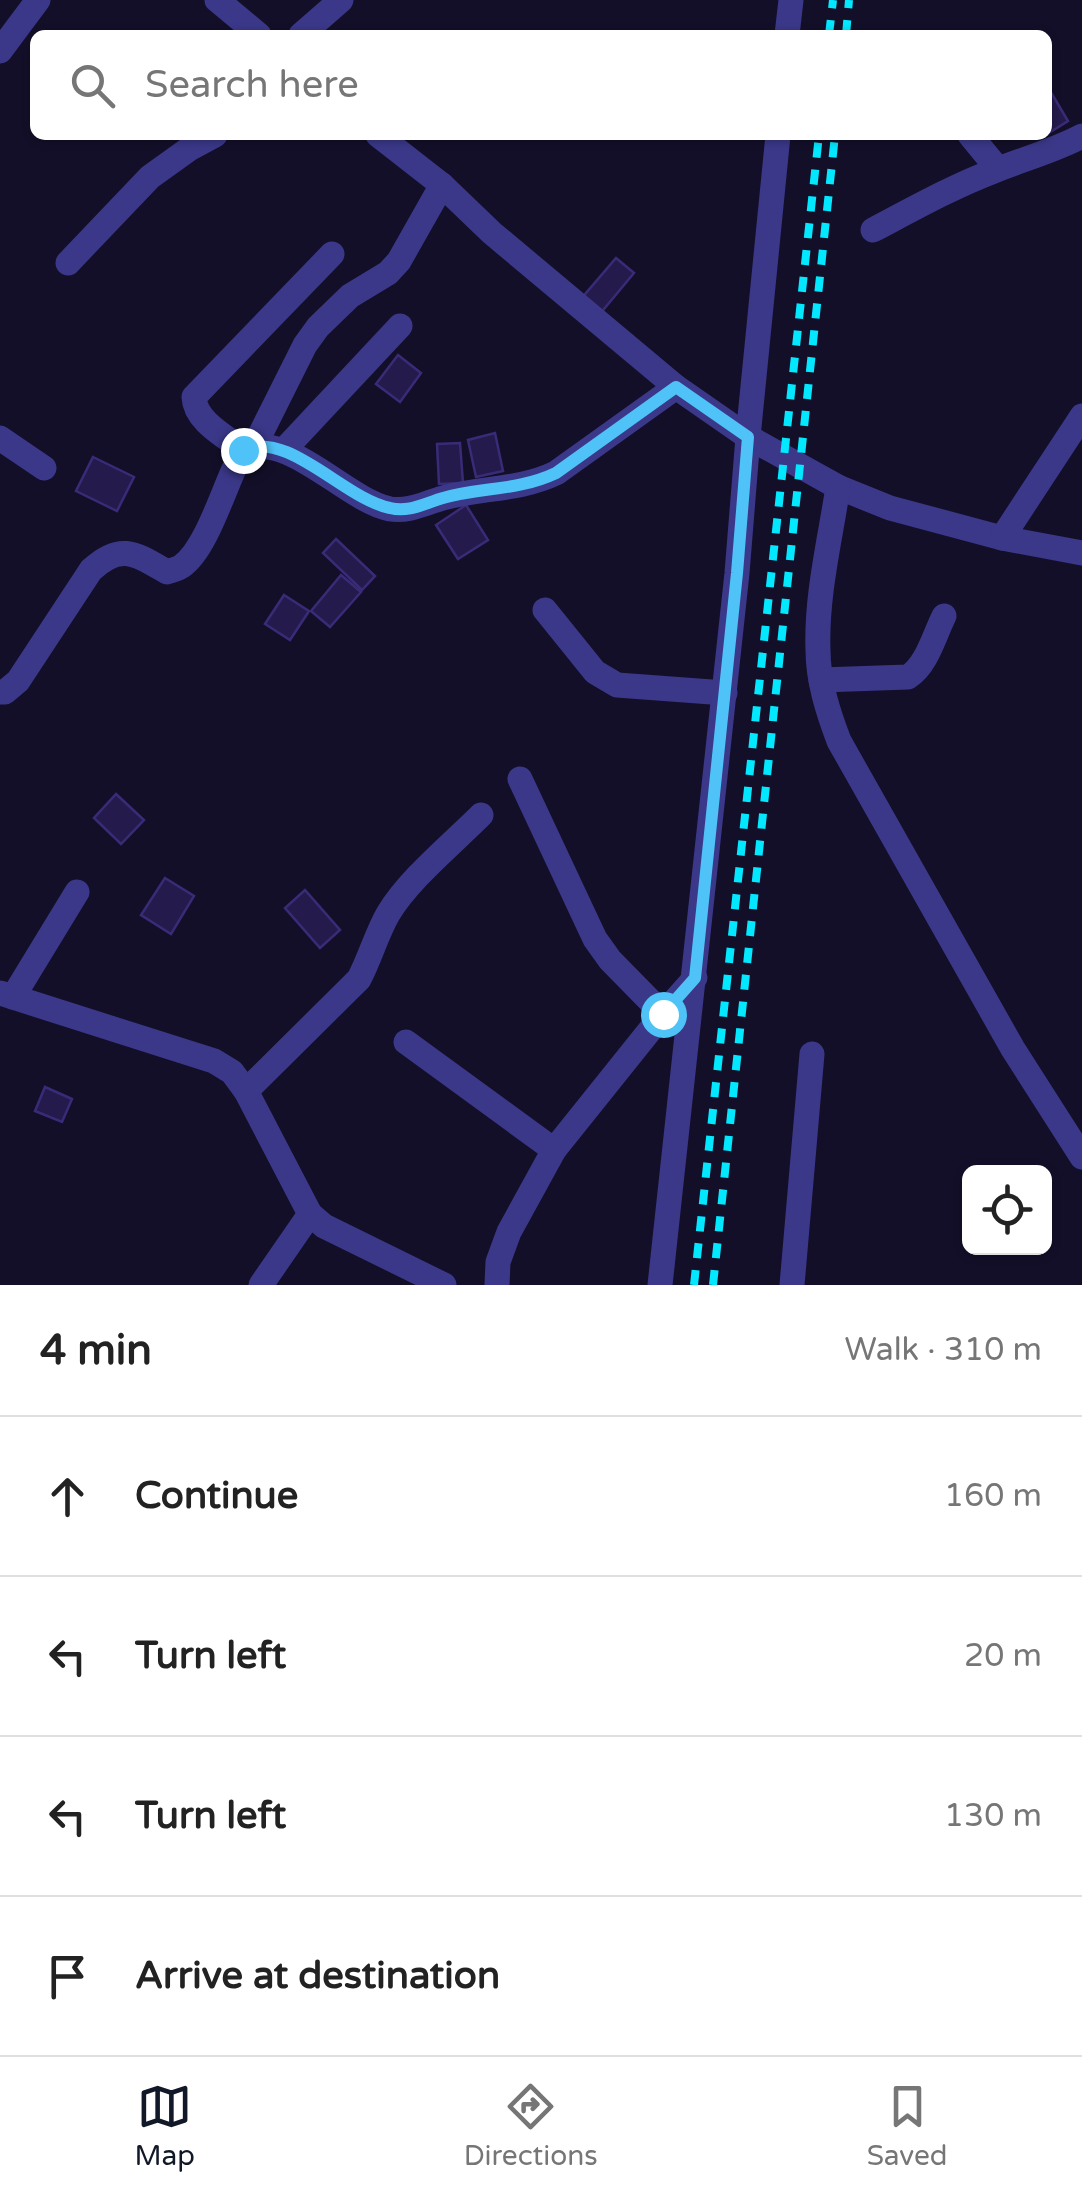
<!DOCTYPE html>
<meta charset="utf-8">
<style>
body{margin:0;font-family:"Varela Round",sans-serif;background:#f2f2f2;color:#222}
.controls{position:absolute;right:30px;bottom:30px;display:grid;overflow:hidden;border-radius:15px;box-shadow:0 2px 8px #0004}
.controls button{width:90px;height:90px;display:grid;place-items:center;padding:0;border:0;border-bottom:2px solid #e0e0e0;background:#fff;color:#222;font:50px sans-serif}
.stop{position:absolute;width:30px;height:30px;margin:-22px;border:8px solid #4fc3f7;border-radius:50%;background:#fff}
.stop.end{background:#4fc3f7;border-color:#fff;box-shadow:0 2px 10px #0008}
.list{margin:0;padding:0;list-style:none}
h2{display:flex;justify-content:space-between;align-items:center;height:130px;margin:0;padding:0 40px;font-size:42px}
h2 small{font-size:32px;font-weight:400;color:#767676}
.list li{display:grid;grid-template-columns:65px 1fr auto;gap:30px;align-items:center;box-sizing:border-box;height:160px;padding:0 40px;border-top:2px solid #e0e0e0}
.list b{display:block;font-size:38px;white-space:nowrap}
.list em{font-size:32px;font-style:normal;color:#767676}
.icon{flex:none;width:55px;height:55px;fill:none;stroke:currentColor;stroke-width:2;stroke-linecap:round;stroke-linejoin:round}
.map{position:relative;flex:none;width:1082px;height:1285px;overflow:hidden}
.search{position:absolute;background:#fff;box-shadow:0 2px 8px #0004;left:30px;right:30px;top:30px;height:110px;display:flex;align-items:center;gap:25px;box-sizing:border-box;padding:0 35px;border-radius:15px;color:#767676;font-size:38px}
.sheet{height:770px;background:#fff}
nav{display:flex;justify-content:space-around;align-items:center;box-sizing:border-box;height:140px;border-top:2px solid #e0e0e0;background:#fff;font-size:28px;color:#767676}
nav a{display:grid;justify-items:center;gap:5px}
nav .on{color:#111827}
.map>svg:first-child{display:block}
.building{fill:#241a4b;stroke:#3a2b78;stroke-width:2.5}
.lines{fill:none;stroke-linecap:round;stroke-linejoin:round}
.street{stroke:#3b388a;stroke-width:25}
.rail{stroke:#03e7ff;stroke-width:8;stroke-dasharray:15 12;stroke-linecap:butt}
.route{stroke:#4fc3f7;stroke-width:12}
</style>
<div class="map">
<svg width="1082" height="1285" viewBox="0 0 1082 1285">
<rect width="100%" height="100%" fill="#130f29"/>
<g class="building">
<polygon points="1052,94 1068,121 1047,134 1047,98"/>
<polygon points="616,258 634,273 599,315 581,299"/>
<polygon points="398,355 421,373 400,402 376,384"/>
<polygon points="495,433 503,471 476,477 468,440"/>
<polygon points="460,443 463,483 439,484 437,444"/>
<polygon points="93,457 134,477 117,511 76,491"/>
<polygon points="466,505 488,540 458,559 436,525"/>
<polygon points="336,539 375,576 362,590 323,553"/>
<polygon points="341,575 361,592 330,627 311,611"/>
<polygon points="284,595 309,611 290,640 265,624"/>
<polygon points="116,794 144,820 121,844 94,818"/>
<polygon points="165,878 194,896 171,934 141,915"/>
<polygon points="305,890 340,930 320,948 285,908"/>
<polygon points="45,1087 72,1099 62,1122 35,1111"/>
</g>
<g class="lines">
<g class="street">
<polyline points="217,0 259,35"/>
<polyline points="301,35 341,0"/>
<polyline points="787,35 791,0"/>
<polyline points="0,51 38,0"/>
<polyline points="378,135 442,185 492,233 676,387 748,437 838,487 890,508 1002,538 1082,553"/>
<polyline points="970,135 998,169"/>
<path d="M873,230C913,209 952,187 994,171C1023,159 1054,151 1082,136"/>
<polyline points="68,263 150,177 189,149 215,135"/>
<polyline points="0,438 44,468"/>
<polyline points="255,445 305,345 318,327 350,296 388,273 399,261 442,185"/>
<path d="M243,450C225,436 195,421 194,397L332,254"/>
<polyline points="284,450 400,326"/>
<path d="M838,487C830,540 816,596 818,650C818,681 828,712 839,741L1013,1049L1082,1157"/>
<polyline points="1002,538 1082,416"/>
<polyline points="545,610 595,672 617,685 725,693"/>
<path d="M821,680L908,677C927,665 934,636 944,616"/>
<path d="M0,692H5L18,681L91,570C121,542 136,554 167,572C172,570 178,569 182,566C208,548 226,480 243,450C289,430 344,499 390,509C409,512 425,503 443,498C481,487 518,491 556,473L676,387"/>
<polyline points="520,779 595,939 610,960 663,1014"/>
<polyline points="0,993 214,1061 232,1072 246,1091 310,1214 324,1226 444,1285"/>
<polyline points="13,997 77,892"/>
<polyline points="406,1042 554,1150"/>
<path d="M246,1091L359,979C370,958 377,933 388,914C408,880 452,844 481,815"/>
<polyline points="261,1285 310,1214"/>
<polyline points="497,1285 498,1262 509,1232 554,1150 663,1014 695,978"/>
<polyline points="660,1285 737,573 748,437 778,135"/>
<polyline points="792,1285 812,1054"/>
</g>
<g class="rail">
<polyline points="829,35 833,0"/>
<polyline points="846,35 849,0"/>
<polyline points="694,1285 819,135"/>
<polyline points="713,1285 835,135"/>
</g>
</g>
<g class="lines">
<path class="route" d="M243,450C289,430 344,499 390,508C409,513 425,503 443,498C481,487 518,491 556,473L676,387L748,437L737,573L695,978L663,1014"/>
</g>
</svg>
<div class="controls">
<button><svg class="icon" aria-label="locate" viewBox="0 0 24 24"><circle cx="12" cy="12" r="6"/><path d="M12 2v4M12 18v4M2 12h4M18 12h4"/></svg></button>
</div>
<div class="stop" style="left:663px;top:1014px"></div>
<div class="stop end" style="left:243px;top:450px"></div>
<div class="search"><svg class="icon" aria-label="search" viewBox="0 0 24 24"><circle cx="10" cy="10" r="6"/><path d="M15 15l6 6"/></svg>Search here</div>
</div>
<section class="sheet">
<h2>4 min<small>Walk · 310 m</small></h2>
<ul class="list">
<li><svg class="icon" aria-label="ahead" viewBox="0 0 24 24"><path d="M12 20V5M6 11l6-6 6 6"/></svg><div><b>Continue</b></div><em>160 m</em></li>
<li><svg class="icon" aria-label="left" viewBox="0 0 24 24"><path d="M17 20v-9H6M10 6l-5 5 5 5"/></svg><div><b>Turn left</b></div><em>20 m</em></li>
<li><svg class="icon" aria-label="left" viewBox="0 0 24 24"><path d="M17 20v-9H6M10 6l-5 5 5 5"/></svg><div><b>Turn left</b></div><em>130 m</em></li>
<li><svg class="icon" aria-label="arrive" viewBox="0 0 24 24"><path d="M6 21V4h12l-3 4 3 4H6"/></svg><div><b>Arrive at destination</b></div></li>
</ul>
</section>
<nav>
<a class="on"><svg class="icon" aria-label="map" viewBox="0 0 24 24"><path d="M3 6l6-2 6 2 6-2v14l-6 2-6-2-6 2zM9 4v14M15 6v14"/></svg>Map</a>
<a><svg class="icon" aria-label="directions" viewBox="0 0 24 24"><path d="M12 3l9 9-9 9-9-9zM9 14v-3h6M13 9l2 2-2 2"/></svg>Directions</a>
<a><svg class="icon" aria-label="saved" viewBox="0 0 24 24"><path d="M7 4h10v16l-5-4-5 4z"/></svg>Saved</a>
</nav>
